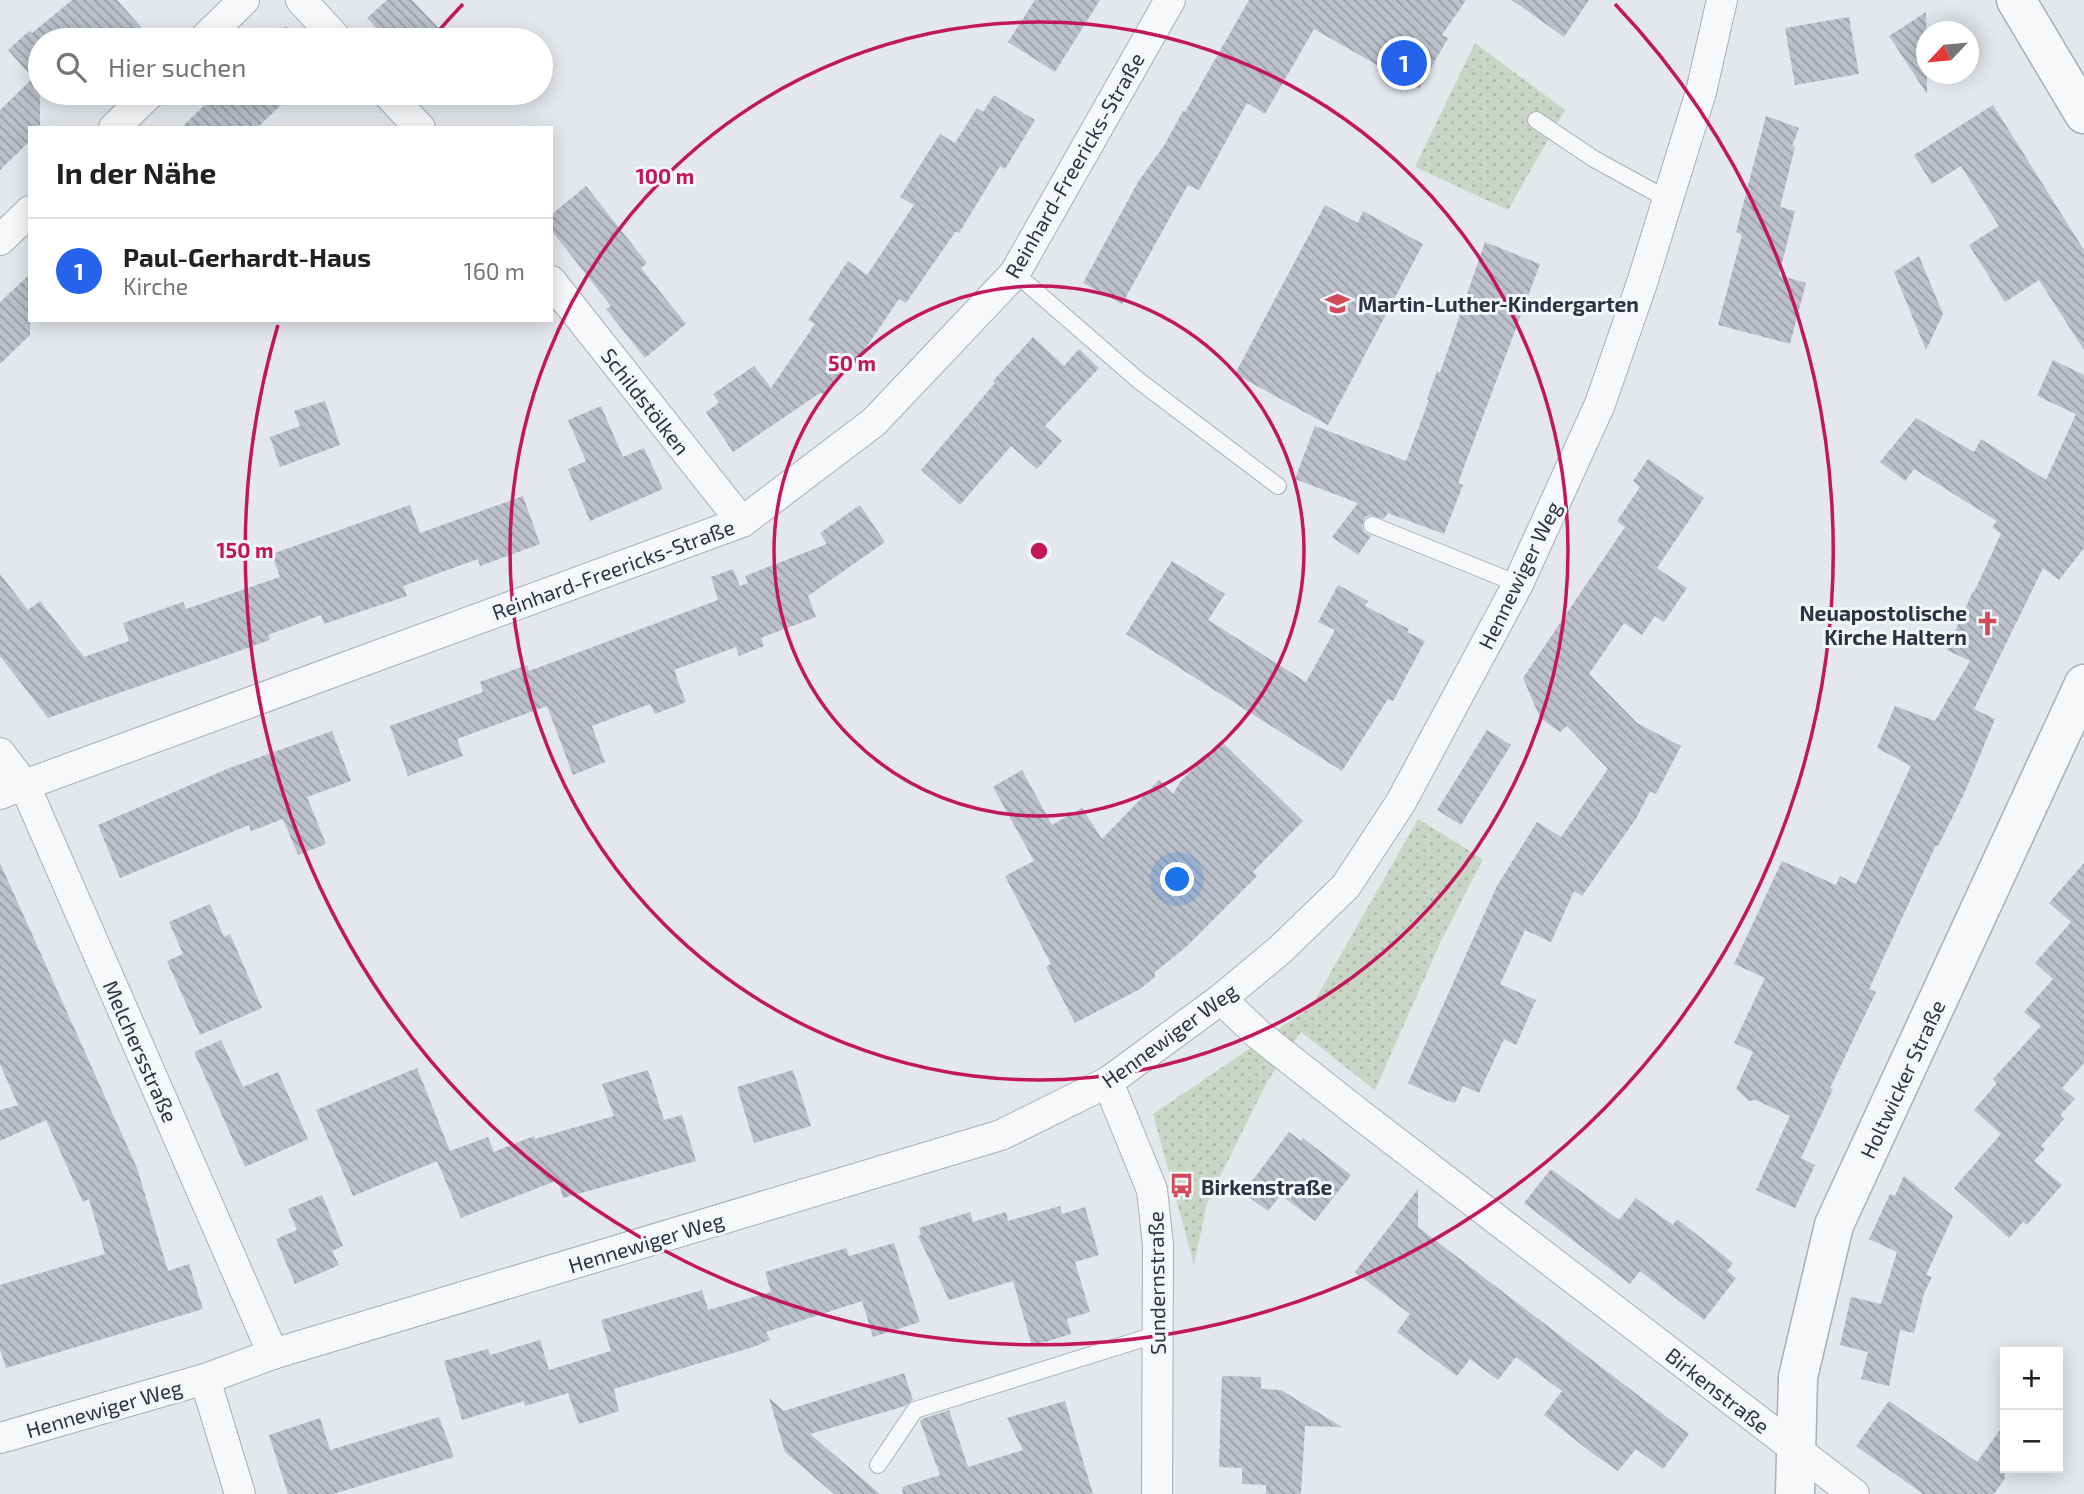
<!DOCTYPE html>
<html lang="de">
<meta charset="utf-8">
<style>
body{margin:0;font-family:"Exo 2",sans-serif;background:#f6f6f6;color:#202124}
.controls{position:absolute;right:21px;bottom:21px;display:grid;overflow:hidden;border-radius:0px;box-shadow:0 4px 18px #0003}
.controls button{width:63px;height:63px;display:grid;place-items:center;padding:0;border:0;border-bottom:2px solid #e0e0e0;background:#fff;color:#202124;font:35px sans-serif}
.compass{position:absolute;left:1916px;top:21px;width:63px;height:63px;border-radius:50%;background:#fff;box-shadow:0 4px 18px #0003;rotate:244deg}
.you{position:absolute;left:1178px;top:880px;width:24px;height:24px;margin:-18px;border:5px solid #fff;border-radius:50%;background:#1a73e8;box-shadow:0 0 0 10px #1a73e833}
.badge{display:grid;place-items:center;width:46px;height:46px;border-radius:50%;background:#2563eb;color:#fff;font-size:23px;font-weight:700}
.pin{position:absolute;translate:-50% -50%;border:4px solid #fff;box-shadow:0 2px 7px #0006}
.list{margin:0;padding:0;list-style:none}
h2{display:flex;justify-content:space-between;align-items:center;height:91px;margin:0;padding:0 28px;font-size:30px}
h2 small{font-size:23px;font-weight:400;color:#757577}
.list li{display:grid;grid-template-columns:46px 1fr auto;gap:21px;align-items:center;box-sizing:border-box;height:105px;padding:0 28px;border-top:2px solid #e0e0e0}
.list b{display:block;font-size:26px;white-space:nowrap}
.list p{margin:0;font-size:23px;white-space:nowrap;color:#757577}
.list em{font-size:23px;font-style:normal;color:#757577}
.icon{flex:none;width:38px;height:38px;fill:none;stroke:currentColor;stroke-width:2;stroke-linecap:round;stroke-linejoin:round}
.map{position:relative;flex:none;width:2084px;height:1494px;overflow:hidden}
.search{position:absolute;background:#fff;box-shadow:0 4px 18px #0003;left:28px;top:28px;width:525px;height:77px;display:flex;align-items:center;gap:18px;box-sizing:border-box;padding:0 24px;border-radius:38px;color:#757577;font-size:26px}
.panel{position:absolute;background:#fff;box-shadow:0 4px 18px #0003;left:28px;top:126px;width:525px;height:196px;border-radius:0px}
.map>svg:first-child{display:block}
.grass{fill:url(#grass-dots)}
.building{fill:url(#building-back-hatch)}
.lines{fill:none;stroke-linecap:round;stroke-linejoin:round}
.service-casing{stroke:#a9aeb7;stroke-width:18}
.minor-casing{stroke:#a9aeb7;stroke-width:32}
.tertiary-casing{stroke:#a9aeb7;stroke-width:41}
.service{stroke:#f7f8fa;stroke-width:16}
.minor{stroke:#f7f8fa;stroke-width:30}
.tertiary{stroke:#f7f8fa;stroke-width:38}
.ring{fill:none;stroke:#c2185b;stroke-width:3.5}
.labels{text-anchor:middle;dominant-baseline:central;stroke-width:6;stroke-linejoin:round;paint-order:stroke}
.street-label{font-size:21px;fill:#2b3445;stroke:#f4f6f9}
.poi-label{font-size:21px;font-weight:bold;fill:#2b3445;stroke:#f4f6f9;text-anchor:start}
.centre{fill:#c2185b;stroke:#f4f6f9;stroke-width:3.5}
.ring-label{font-size:21px;text-anchor:middle;font-weight:bold;fill:#c2185b;stroke:#f4f6f9;stroke-width:6;stroke-linejoin:round;paint-order:stroke}
</style>
<div class="map">
<svg width="2084" height="1494" viewBox="0 0 2084 1494">
<defs>
<pattern id="grass-dots" width="8" height="8" patternUnits="userSpaceOnUse" patternTransform="scale(1.75)"><rect width="8" height="8" fill="#c9d6c5"/><path d="M2 2h.1M6 6h.1" fill="none" stroke="#adb8ab" stroke-width="1.8" stroke-linecap="round"/></pattern>
<pattern id="building-back-hatch" width="6" height="6" patternUnits="userSpaceOnUse" patternTransform="scale(1.75)"><rect width="6" height="6" fill="#bbc0ca"/><path d="M-1 5l2 2M0 0l6 6M5-1l2 2" fill="none" stroke="#989da6"/></pattern>
</defs>
<rect width="100%" height="100%" fill="#e4e7ec"/>
<g class="grass">
<polygon points="1475,43 1565,110 1508,210 1415,167"/>
<polygon points="1418,819 1483,859 1441,941 1375,1090 1301,1032 1268,1080 1207,1203 1194,1265 1153,1114 1311,1007"/>
</g>
<g class="building">
<polygon points="72,0 117,0 141,27 126,40 40,40 40,128 30,128 30,141 0,170 0,110 33,78 8,50 29,31 32,33"/>
<polygon points="387,0 412,0 450,40 388,40 367,18"/>
<polygon points="1035,0 1100,0 1055,72 1008,42"/>
<polygon points="1249,0 1466,0 1442,35 1448,38 1419,89 1314,29 1265,114 1247,103 1199,190 1188,185 1122,304 1083,283 1138,182 1165,144 1183,111 1185,112"/>
<polygon points="1512,0 1589,0 1564,37"/>
<polygon points="1926,12 1927,74 1927,94 1889,36"/>
<polygon points="1849,17 1859,74 1795,85 1785,28"/>
<polygon points="286,26 300,40 271,40"/>
<polygon points="217,93 293,93 257,128 181,128"/>
<polygon points="994,95 1035,120 1005,169 1000,166 959,233 956,231 906,303 899,299 848,374 842,370 825,394 820,393 733,452 706,412 719,403 713,394 754,366 771,388 815,324 808,320 848,261 867,275 914,205 900,197 940,134 955,143 977,108 983,112"/>
<polygon points="1993,105 2084,250 2084,350 2039,280 2005,302 1969,245 1999,226 1961,166 1932,184 1914,155"/>
<polygon points="1766,116 1799,128 1792,146 1795,147 1780,207 1795,211 1779,275 1806,283 1790,344 1718,325 1742,235 1736,232"/>
<polygon points="586,186 647,263 641,268 686,324 645,358 606,309 611,306 551,230 551,215"/>
<polygon points="1325,205 1358,223 1363,211 1423,244 1328,425 1235,374"/>
<polygon points="1485,242 1540,264 1458,483 1463,485 1444,534 1388,513 1384,519 1370,515 1365,517 1362,526 1364,532 1371,536 1358,555 1332,537 1358,503 1295,479 1315,426 1406,461 1429,400 1427,399 1437,371 1440,373"/>
<polygon points="1919,256 1943,314 1926,350 1894,272"/>
<polygon points="30,274 30,335 0,364 0,302"/>
<polygon points="1033,337 1064,366 1079,349 1099,368 1045,426 1062,441 1037,469 1011,446 960,505 921,470 995,383 993,381"/>
<polygon points="2053,360 2084,375 2084,548 2059,580 2043,568 1974,709 1995,719 1964,794 1938,846 1936,845 1869,989 1876,992 1830,1088 1833,1089 1801,1158 1815,1165 1795,1208 1756,1190 1790,1116 1756,1100 1749,1101 1736,1089 1753,1052 1734,1043 1765,978 1734,964 1782,861 1836,885 1840,876 1856,884 1911,766 1877,748 1895,706 1935,721 1970,661 1947,650 1973,591 1974,592 2001,534 1992,527 1997,521 1914,469 1905,481 1880,462 1916,418 1974,452 1981,439 2046,480 2076,414 2037,396"/>
<polygon points="325,401 340,445 280,467 270,437 300,426 294,411"/>
<polygon points="601,406 623,457 644,448 663,489 590,521 568,469 586,461 568,420"/>
<polygon points="1648,459 1704,498 1657,568 1687,588 1664,622 1655,616 1642,635 1624,623 1589,674 1637,723 1681,746 1656,794 1650,791 1637,817 1582,896 1574,891 1551,942 1525,930 1500,984 1536,1000 1516,1045 1504,1039 1479,1093 1463,1086 1455,1103 1448,1101 1408,1083 1497,886 1537,822 1561,837 1608,769 1567,726 1560,732 1540,718 1523,678 1625,527 1617,521 1640,487 1633,481"/>
<polygon points="523,496 540,544 480,566 478,559 403,586 407,596 324,624 321,615 268,635 270,640 48,718 0,656 0,574 28,610 40,601 84,657 129,641 123,623 183,602 186,609 280,577 272,554 410,505 420,533"/>
<polygon points="860,505 885,542 808,596 816,617 761,638 764,646 739,656 736,647 674,670 686,702 655,714 650,704 592,726 605,762 573,775 547,706 457,739 463,756 408,776 390,726 483,692 480,682 527,665 529,671 718,600 711,577 733,569 740,586 748,583 745,576 827,544 820,533"/>
<polygon points="1172,561 1225,594 1208,620 1306,682 1335,630 1318,622 1338,585 1368,601 1365,606 1409,629 1407,632 1425,641 1393,701 1388,699 1342,771 1126,634"/>
<polygon points="1487,730 1511,745 1461,825 1437,810"/>
<polygon points="332,731 351,781 307,797 326,844 298,855 283,819 251,831 249,825 120,878 98,825 227,769"/>
<polygon points="1221,741 1303,821 1253,872 1257,876 1186,947 1155,972 1155,977 1140,989 1075,1023 1046,967 1051,964 1005,876 1034,861 993,787 1022,770 1052,825 1082,808 1102,839 1159,780 1173,794 1180,782"/>
<polygon points="0,863 137,1168 168,1271 189,1264 203,1309 6,1368 0,1349 0,1285 105,1254 89,1199 83,1202 46,1120 0,1141 0,1110 18,1105 0,1064"/>
<polygon points="2084,863 2084,1063 2062,1088 2075,1099 2060,1115 2064,1119 2041,1146 2045,1149 2034,1161 2062,1185 2027,1225 2023,1222 2009,1238 1954,1188 2001,1134 1974,1110 1997,1083 1993,1079 2041,1026 2024,1012 2053,979 2035,963 2071,922 2049,903"/>
<polygon points="210,904 224,937 230,934 262,1008 200,1035 167,961 183,954 169,922"/>
<polygon points="221,1040 243,1087 278,1072 308,1139 245,1167 194,1052"/>
<polygon points="417,1068 450,1151 488,1137 494,1152 534,1136 535,1139 614,1116 602,1084 648,1070 664,1120 682,1115 696,1161 563,1198 558,1180 461,1218 437,1161 353,1196 316,1110"/>
<polygon points="793,1070 811,1126 754,1143 737,1087"/>
<polygon points="1289,1132 1301,1141 1303,1138 1351,1175 1315,1221 1281,1195 1268,1211 1243,1193"/>
<polygon points="1551,1169 1619,1220 1636,1198 1673,1225 1677,1219 1733,1263 1727,1271 1736,1278 1704,1320 1640,1271 1630,1284 1524,1203"/>
<polygon points="1904,1176 1953,1216 1926,1275 1932,1277 1924,1293 1914,1333 1900,1330 1889,1386 1861,1379 1868,1352 1840,1345 1851,1297 1881,1304 1897,1252 1869,1239 1890,1194 1895,1196"/>
<polygon points="1418,1189 1418,1227 1689,1434 1663,1469 1636,1449 1618,1471 1592,1453 1544,1415 1562,1391 1516,1357 1498,1380 1470,1359 1457,1376 1397,1332 1410,1314 1355,1272"/>
<polygon points="322,1195 343,1246 332,1251 339,1265 295,1284 276,1239 297,1230 288,1209"/>
<polygon points="1060,1206 1062,1214 1085,1207 1099,1255 1075,1262 1090,1312 1067,1319 1071,1334 1032,1346 1013,1281 949,1300 918,1236 921,1235 919,1228 970,1212 973,1222 1006,1212 1008,1221"/>
<polygon points="894,1243 920,1322 873,1337 862,1301 766,1332 770,1340 753,1347 614,1389 619,1411 579,1424 568,1393 525,1406 524,1401 462,1420 444,1361 488,1349 490,1355 540,1340 549,1370 611,1351 601,1320 702,1290 708,1310 771,1292 765,1272 846,1248 849,1256"/>
<polygon points="904,1373 913,1400 905,1406 810,1434 880,1494 834,1494 785,1452 769,1398 784,1411"/>
<polygon points="1222,1376 1261,1377 1261,1389 1281,1390 1342,1427 1305,1426 1301,1494 1266,1494 1266,1485 1242,1484 1242,1468 1219,1467"/>
<polygon points="1065,1401 1093,1494 903,1494 902,1487 940,1475 920,1421 922,1419 949,1410 968,1467 1023,1450 1007,1418"/>
<polygon points="1889,1401 1977,1462 2005,1423 2005,1478 1994,1494 1923,1494 1856,1446"/>
<polygon points="439,1417 454,1457 333,1494 288,1494 269,1435 320,1418 330,1450"/>
</g>
<g class="lines">
<defs>
<g id="service">
<polyline points="1536,120 1594,159 1667,199"/>
<polyline points="1015,273 1138,380 1278,486"/>
<polyline points="1372,525 1518,584"/>
<polyline points="878,1465 915,1410 1158,1334"/>
</g>
<g id="minor">
<polyline points="301,0 338,40"/>
<polyline points="203,40 244,0"/>
<polyline points="387,93 420,128"/>
<polyline points="114,128 150,93"/>
<polyline points="0,240 30,211"/>
<polyline points="551,281 742,522"/>
<polyline points="0,753 25,786 273,1354"/>
<polyline points="0,794 742,522 874,422 1015,273 1170,0"/>
<polyline points="1221,999 1259,1035 1358,1113 1854,1494"/>
<polyline points="1108,1082 1152,1190 1158,1245 1157,1494"/>
<polyline points="205,1379 240,1494"/>
<polyline points="0,1438 205,1379 273,1354 1001,1135 1108,1082 1221,999 1281,949 1346,886 1401,802 1518,584 1600,404 1642,283 1701,92 1722,0"/>
</g>
<g id="tertiary">
<polyline points="2016,0 2084,114"/>
<polyline points="1795,1494 1798,1377 1834,1225 2084,684"/>
</g>
</defs>
<use href="#service" class="service-casing"/>
<use href="#minor" class="minor-casing"/>
<use href="#tertiary" class="tertiary-casing"/>
<use href="#service" class="service"/>
<use href="#minor" class="minor"/>
<use href="#tertiary" class="tertiary"/>
</g>
<g class="ring">
<circle cx="1039" cy="551" r="265"/>
<circle cx="1039" cy="551" r="529"/>
<path d="M435 35A794 794 0 0 1 463 4M1615 4A794 794 0 1 1 278 325"/>
</g>
<defs>
<symbol id="school-bare" viewBox="-9 -9 18 18"><path d="M0-5L7-2L0 1L-7-2ZM-4 1L0 2.5L4 1V4Q0 6-4 4Z" fill="#d1495b" stroke="#f4f6f9" stroke-width="2.5" paint-order="stroke"/></symbol>
<symbol id="church-bare" viewBox="-9 -9 18 18"><path d="M-1.2-6h2.4v3.5h3.3v2.4h-3.3V6h-2.4V-.1h-3.3v-2.4h3.3Z" fill="#d1495b" stroke="#f4f6f9" stroke-width="2.5" paint-order="stroke"/></symbol>
<symbol id="bus-bare" viewBox="-9 -9 18 18"><path d="M-5-6H5V4H4V6H2V4H-2V6H-4V4H-5ZM-3.5-4V0h7V-4ZM-3.5 1.2v1.5H-2V1.2ZM2 1.2v1.5H3.5V1.2Z" fill="#d1495b" stroke="#f4f6f9" stroke-width="2.5" paint-order="stroke"/></symbol>
</defs>
<g fill-rule="evenodd">
<use href="#school-bare" x="1320" y="286" width="35" height="35"/>
<use href="#church-bare" x="1970" y="606" width="35" height="35"/>
<use href="#bus-bare" x="1164" y="1168" width="35" height="35"/>
</g>
<g class="labels">
<g class="street-label">
<text transform="translate(1074 165) rotate(-60)">Reinhard-Freericks-Straße</text>
<text transform="translate(646 401) rotate(52)">Schildstölken</text>
<text transform="translate(613 569) rotate(-20)">Reinhard-Freericks-Straße</text>
<text transform="translate(1519 575) rotate(-64)">Hennewiger Weg</text>
<text transform="translate(1169 1035) rotate(-36)">Hennewiger Weg</text>
<text transform="translate(141 1051) rotate(66)">Melchersstraße</text>
<text transform="translate(1902 1079) rotate(-65)">Holtwicker Straße</text>
<text transform="translate(646 1242) rotate(-17)">Hennewiger Weg</text>
<text transform="translate(1156 1283) rotate(-91)">Sundernstraße</text>
<text transform="translate(1718 1390) rotate(38)">Birkenstraße</text>
<text transform="translate(104 1408) rotate(-16)">Hennewiger Weg</text>
</g>
<g class="poi-label">
<text x="1358" y="303">Martin-Luther-Kindergarten</text>
<text x="1967" y="612" text-anchor="end">Neuapostolische<tspan x="1967" dy="24">Kirche Haltern</tspan></text>
<text x="1201" y="1186">Birkenstraße</text>
</g>
</g>
<circle cx="1039" cy="551" r="10" class="centre"/>
<g class="ring-label">
<text x="665" y="184">100 m</text>
<text x="852" y="371">50 m</text>
<text x="245" y="558">150 m</text>
</g>
</svg>
<div class="controls">
<button>+</button>
<button>−</button>
</div>
<svg class="compass" viewBox="-18 -18 36 36"><path d="M0-13l5 13h-10z" fill="#e53935"/><path d="M0 13l5-13h-10z" fill="#757577"/></svg>
<div class="you"></div>
<div class="pin badge" style="left:1404px;top:63px">1</div>
<div class="search"><svg class="icon" aria-label="search" viewBox="0 0 24 24"><circle cx="10" cy="10" r="6"/><path d="M15 15l6 6"/></svg>Hier suchen</div>
<section class="panel">
<h2>In der Nähe<small></small></h2>
<ul class="list">
<li><span class="badge">1</span><div><b>Paul-Gerhardt-Haus</b><p>Kirche</p></div><em>160 m</em></li>
</ul>
</section>
</div>
